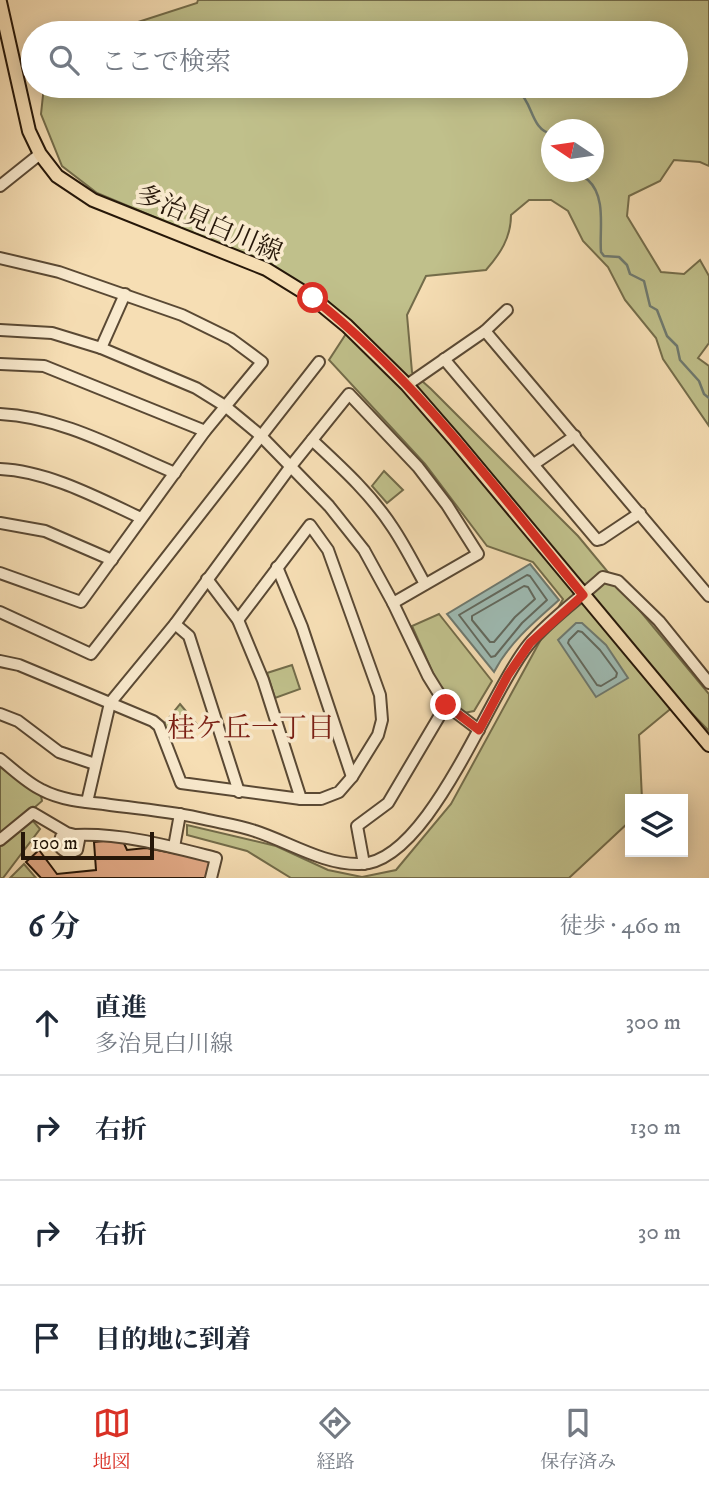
<!DOCTYPE html>
<html lang="ja">
<meta charset="utf-8">
<style>
body{margin:0;font-family:"IM FELL DW Pica","Noto Serif JP",serif;background:#f6f6f7;color:#1f2937}
.controls{position:absolute;right:21px;bottom:21px;display:grid;overflow:hidden;border-radius:0px;box-shadow:0 4px 18px #0003}
.controls button{width:63px;height:63px;display:grid;place-items:center;padding:0;border:0;border-bottom:2px solid #e0e1e3;background:#fff;color:#1f2937;font:35px sans-serif}
.compass{position:absolute;left:541px;top:119px;width:63px;height:63px;border-radius:50%;background:#fff;box-shadow:0 4px 18px #0003;rotate:283deg}
.scale{position:absolute;left:21px;bottom:18px;width:133px;box-sizing:border-box;padding-left:7px;border:4px solid #261709;border-top:0;font-size:19px;line-height:24px;white-space:nowrap;color:#261709;-webkit-text-stroke:5px #f9eace;paint-order:stroke}
.stop{position:absolute;width:21px;height:21px;margin:-16px;border:5px solid #d93025;border-radius:50%;background:#fff}
.stop.end{background:#d93025;border-color:#fff;box-shadow:0 2px 7px #0008}
.list{margin:0;padding:0;list-style:none}
h2{display:flex;justify-content:space-between;align-items:center;height:91px;margin:0;padding:0 28px;font-size:30px}
h2 small{font-size:23px;font-weight:400;color:#747a83}
.list li{display:grid;grid-template-columns:46px 1fr auto;gap:21px;align-items:center;box-sizing:border-box;height:105px;padding:0 28px;border-top:2px solid #e0e1e3}
.list b{display:block;font-size:26px;white-space:nowrap}
.list p{margin:0;font-size:23px;white-space:nowrap;color:#747a83}
.list em{font-size:23px;font-style:normal;color:#747a83}
.icon{flex:none;width:38px;height:38px;fill:none;stroke:currentColor;stroke-width:2;stroke-linecap:round;stroke-linejoin:round}
.map{position:relative;flex:none;width:709px;height:878px;overflow:hidden}
.search{position:absolute;background:#fff;box-shadow:0 4px 18px #0003;left:21px;right:21px;top:21px;height:77px;display:flex;align-items:center;gap:18px;box-sizing:border-box;padding:0 24px;border-radius:38px;color:#747a83;font-size:26px}
.sheet{height:511px;background:#fff}
nav{display:flex;justify-content:space-around;align-items:center;box-sizing:border-box;height:98px;border-top:2px solid #e0e1e3;background:#fff;font-size:19px;color:#747a83}
nav a{display:grid;justify-items:center;gap:4px}
nav .on{color:#d93025}
.map>svg:first-child{display:block}
.green{fill:#c0c08b;stroke:#736c4a;stroke-width:2;fill-rule:evenodd}
.water{fill:#9ebbb3;stroke:#6e796f;stroke-width:2}
.lines{fill:none;stroke-linecap:round;stroke-linejoin:round}
.shore{stroke:#62695e;stroke-width:2}
.stream{stroke:#6e796f;stroke-width:2.5}
.building{fill:#e4ac89;stroke:#261709;stroke-width:2}
.minor-casing{stroke:#5a4934;stroke-width:14}
.major-casing{stroke:#261709;stroke-width:16}
.minor{stroke:#f9eace;stroke-width:10}
.major{stroke:#f6deb4;stroke-width:12}
.route{stroke:#d93025;stroke-width:9}
.labels{text-anchor:middle;dominant-baseline:central;stroke-width:7;stroke-linejoin:round;paint-order:stroke}
.street-label{font-size:26px;fill:#261709;stroke:#f9eace}
.neighbourhood-label{font-size:28px;fill:#7a1f14;stroke:#f9eace}
</style>
<div class="map">
<svg width="709" height="878" viewBox="0 0 709 878">
<rect width="100%" height="100%" fill="#f6deb4"/>
<filter id="stains"><feTurbulence type="fractalNoise" baseFrequency=".00286" numOctaves="4"/><feColorMatrix values="0 0 0 0 .2 0 0 0 0 .09 0 0 0 0 .02 0 0 0 .5 -.17"/></filter>
<radialGradient id="worn" r=".72"><stop offset=".6" stop-color="#630" stop-opacity="0"/><stop offset="1" stop-color="#630" stop-opacity=".3"/></radialGradient>
<g class="green">
<path d="M198,0H709V166L700,162L674,160L660,181L629,196L627,216L661,272L684,274L700,260L709,276V343L698,358L709,366V426L663,359L656,338L625,300L608,267L583,241L568,211L551,200H529L511,215C511,238 500,254 486,270L426,276L407,315L412,372L431,389L578,536L709,694V731L680,701L639,735L642,799H630V821L569,878H291L247,851L187,835V825L276,846L328,870L362,877L396,870L451,804L563,599L533,562L487,546L425,464L329,360L353,323L312,291L267,264L97,193L62,166L41,114L44,86H676V33H104L197,3ZM552,130H594V172H552Z"/>
<polygon points="384,471 403,490 387,503 372,486"/>
<polygon points="439,614 492,681 474,711 464,713 437,682 412,626"/>
<polygon points="292,665 300,689 275,698 267,673"/>
<polygon points="180,704 200,728 174,739 163,725"/>
<polygon points="0,764 41,796 42,801 27,814 40,829 3,878 0,878"/>
<polygon points="24,864 36,878 10,878"/>
</g>
<g class="water">
<path d="M530,564L559,600C534,622 509,643 494,672L447,614Z"/>
<polygon points="576,623 582,623 606,645 628,678 596,697 558,640"/>
</g>
<g class="lines">
<g class="shore">
<polygon points="527,575 530,576 547,600 522,623 495,656 491,657 459,615"/>
<polygon points="524,586 528,587 535,599 515,617 494,642 490,642 472,620 472,616"/>
<polygon points="578,631 582,632 600,650 617,673 616,677 601,686 597,685 568,643 569,640"/>
</g>
<g class="stream">
<path d="M520,86L519,92C533,103 531,130 552,134"/>
<path d="M567,172C574,174 582,175 588,180C607,197 599,231 601,252L604,256L619,257L627,265L630,274L644,281L650,306L657,310L667,336L677,346L680,360L699,381L704,394L709,398"/>
</g>
</g>
<polygon class="building" points="122,839 127,850 146,848 211,860 207,878 41,878 26,862 39,850 57,874 96,870 94,842"/>
<g class="lines">
<defs>
<g id="minor">
<polyline points="0,186 40,154"/>
<polyline points="0,258 59,272 182,315 231,339 262,362 205,431 81,602 0,573"/>
<polyline points="0,330 52,333 101,348 196,388 225,406 260,435 329,506 364,550 393,603 428,676 446,705 479,730"/>
<polyline points="485,331 709,596"/>
<polyline points="101,348 125,294"/>
<polyline points="444,359 597,540 601,539 640,513"/>
<polyline points="0,364 44,366 205,431"/>
<polyline points="407,385 485,331 507,310"/>
<path d="M0,414C62,417 118,449 175,473"/>
<path d="M312,440C341,467 371,494 393,528C405,546 415,566 425,584"/>
<polyline points="534,464 575,436"/>
<path d="M0,469C48,471 98,498 141,518"/>
<polyline points="0,523 45,531 112,560"/>
<polyline points="277,567 302,627 352,777"/>
<polyline points="207,579 238,620 263,680 301,799"/>
<polyline points="0,612 91,654 319,362"/>
<polyline points="175,624 189,636 239,792"/>
<polyline points="0,661 19,665 153,721 159,726 181,783 301,799 321,799 339,792 352,777 378,735 382,720 380,695 328,550 310,525 238,620"/>
<polyline points="0,714 18,721 59,752 95,764"/>
<path d="M0,759C13,769 27,783 42,790C61,800 84,802 104,804C137,809 171,811 204,819C221,823 238,825 255,831C289,842 324,865 360,864C429,863 488,694 529,644C550,619 579,599 603,577L618,581L659,621L709,683"/>
<polyline points="87,802 110,703 175,624 291,466 349,394 418,467 447,505 478,554 393,603"/>
<path d="M75,835C123,833 169,846 216,858L211,878"/>
<path d="M0,840L33,813L67,833L75,835L79,840L77,850C69,854 65,853 59,846L61,837L67,833"/>
<polyline points="174,847 180,814"/>
<polyline points="364,864 357,826 388,803 446,705"/>
</g>
<polyline id="major" points="0,2 29,131 40,154 57,176 93,200 266,269 313,298 347,326 407,385 454,439 709,745"/>
</defs>
<use href="#minor" class="minor-casing"/>
<use href="#major" class="major-casing"/>
<use href="#minor" class="minor"/>
<use href="#major" class="major"/>
</g>
<g class="lines">
<path class="route" d="M313,298C418,381 499,493 583,595L530,643L508,675L479,730L446,705"/>
</g>
<g class="labels">
<g class="street-label">
<text transform="translate(209 224) rotate(23)">多治見白川線</text>
</g>
<g class="neighbourhood-label">
<text x="251" y="728">桂ケ丘一丁目</text>
</g>
</g>
<rect width="100%" height="100%" filter="url(#stains)"/>
<rect width="100%" height="100%" fill="url(#worn)"/>
</svg>
<div class="controls">
<button><svg class="icon" aria-label="layers" viewBox="0 0 24 24"><path d="M12 4l9 5-9 5-9-5zM3 14l9 5 9-5"/></svg></button>
</div>
<svg class="compass" viewBox="-18 -18 36 36"><path d="M0-13l5 13h-10z" fill="#e53935"/><path d="M0 13l5-13h-10z" fill="#747a83"/></svg>
<div class="scale">100 m</div>
<div class="stop" style="left:313px;top:298px"></div>
<div class="stop end" style="left:446px;top:705px"></div>
<div class="search"><svg class="icon" aria-label="search" viewBox="0 0 24 24"><circle cx="10" cy="10" r="6"/><path d="M15 15l6 6"/></svg>ここで検索</div>
</div>
<section class="sheet">
<h2>6 分<small>徒歩 · 460 m</small></h2>
<ul class="list">
<li><svg class="icon" aria-label="ahead" viewBox="0 0 24 24"><path d="M12 20V5M6 11l6-6 6 6"/></svg><div><b>直進</b><p>多治見白川線</p></div><em>300 m</em></li>
<li><svg class="icon" aria-label="right" viewBox="0 0 24 24"><path d="M7 20v-9h11M14 6l5 5-5 5"/></svg><div><b>右折</b></div><em>130 m</em></li>
<li><svg class="icon" aria-label="right" viewBox="0 0 24 24"><path d="M7 20v-9h11M14 6l5 5-5 5"/></svg><div><b>右折</b></div><em>30 m</em></li>
<li><svg class="icon" aria-label="arrive" viewBox="0 0 24 24"><path d="M6 21V4h12l-3 4 3 4H6"/></svg><div><b>目的地に到着</b></div></li>
</ul>
</section>
<nav>
<a class="on"><svg class="icon" aria-label="map" viewBox="0 0 24 24"><path d="M3 6l6-2 6 2 6-2v14l-6 2-6-2-6 2zM9 4v14M15 6v14"/></svg>地図</a>
<a><svg class="icon" aria-label="directions" viewBox="0 0 24 24"><path d="M12 3l9 9-9 9-9-9zM9 14v-3h6M13 9l2 2-2 2"/></svg>経路</a>
<a><svg class="icon" aria-label="saved" viewBox="0 0 24 24"><path d="M7 4h10v16l-5-4-5 4z"/></svg>保存済み</a>
</nav>
